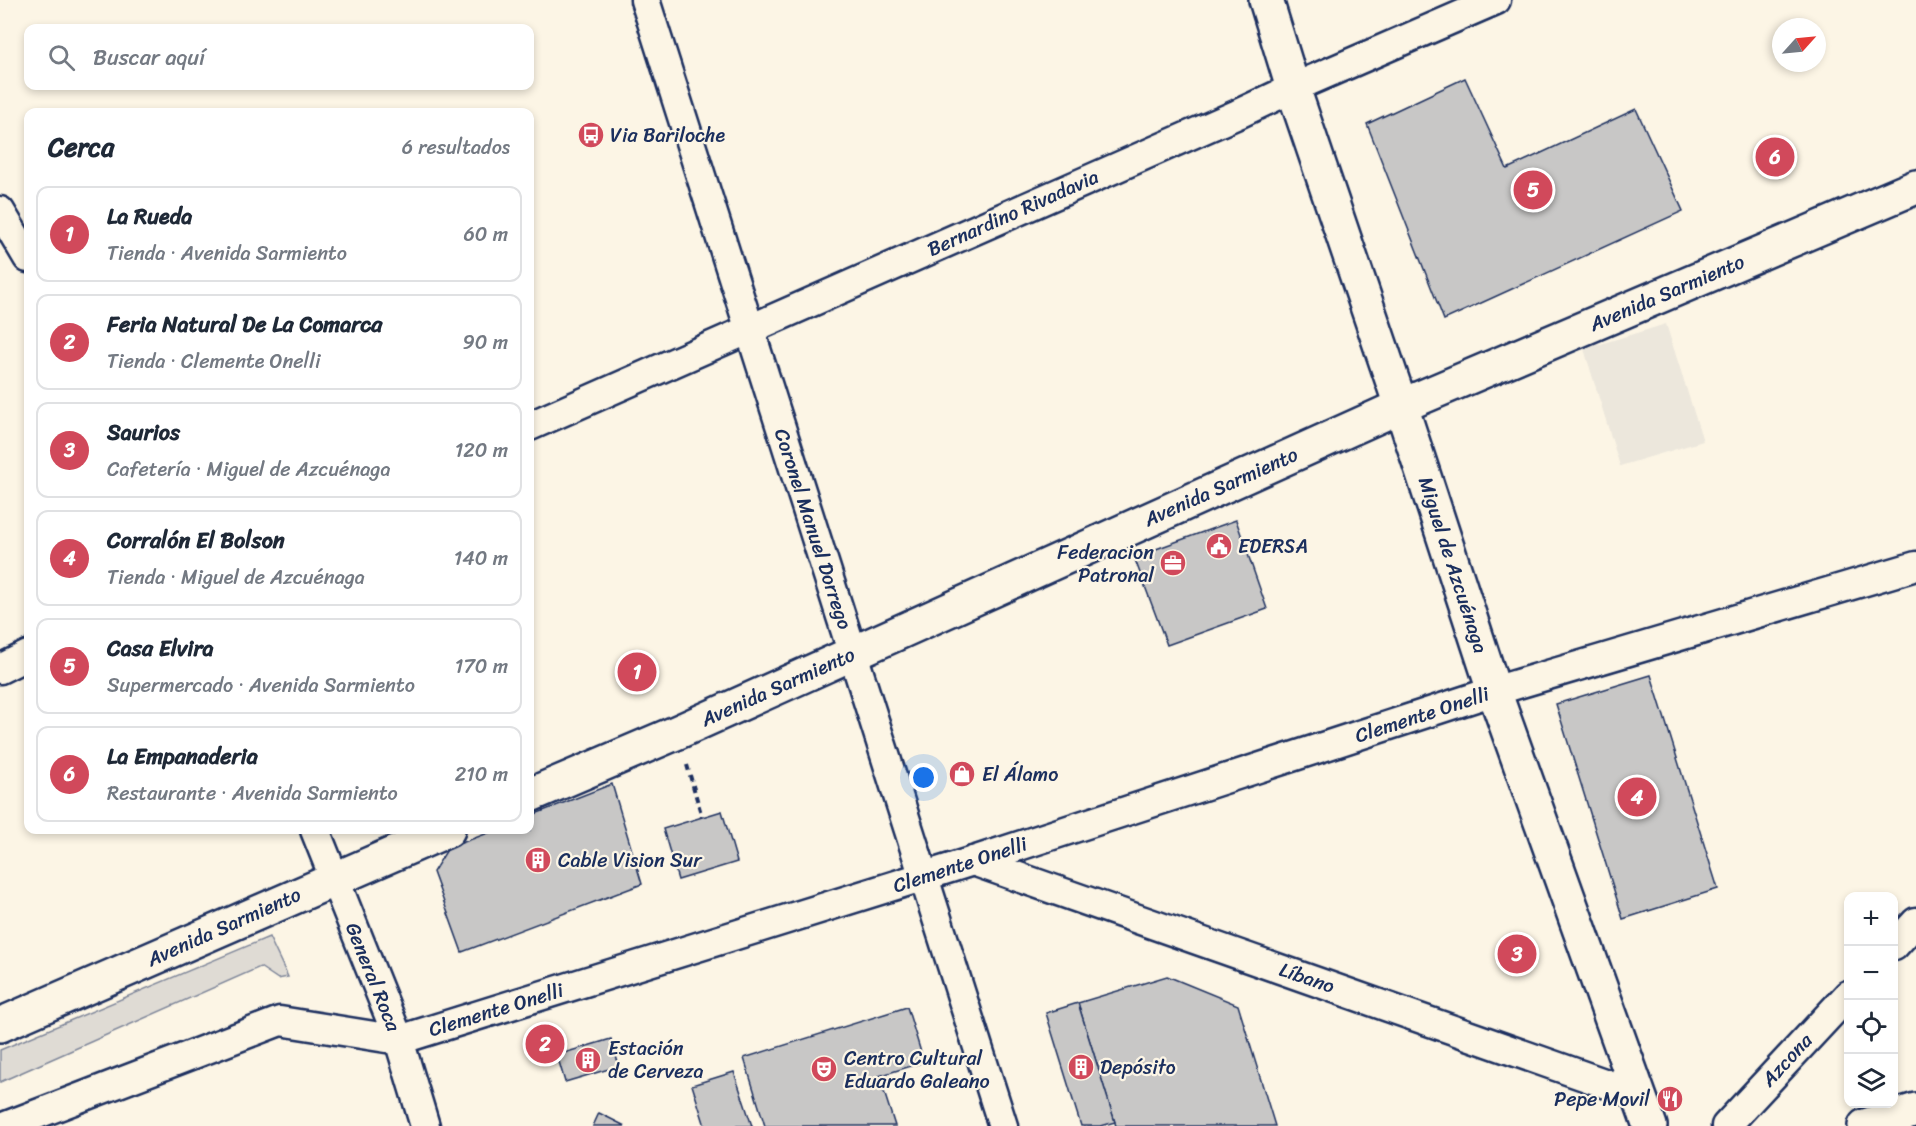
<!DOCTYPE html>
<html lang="es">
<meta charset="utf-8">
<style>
body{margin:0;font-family:Sriracha,sans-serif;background:#f2f2f3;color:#1f2937}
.controls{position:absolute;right:18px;bottom:18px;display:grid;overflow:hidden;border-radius:12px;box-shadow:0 3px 9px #0003}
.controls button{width:54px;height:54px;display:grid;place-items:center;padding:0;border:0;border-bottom:2px solid #e0e1e3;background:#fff;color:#1f2937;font:30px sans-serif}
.compass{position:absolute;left:1772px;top:18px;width:54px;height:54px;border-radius:50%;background:#fff;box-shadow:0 3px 9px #0003;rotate:63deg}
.you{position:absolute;left:924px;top:778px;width:21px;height:21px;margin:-15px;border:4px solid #fff;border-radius:50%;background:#1a73e8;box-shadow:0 0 0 9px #1a73e833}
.badge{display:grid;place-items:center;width:39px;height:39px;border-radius:50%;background:#d1495b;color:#fff;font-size:20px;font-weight:700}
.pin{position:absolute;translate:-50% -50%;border:3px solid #fff;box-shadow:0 2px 6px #0006}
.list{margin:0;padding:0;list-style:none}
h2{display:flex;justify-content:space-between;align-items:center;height:78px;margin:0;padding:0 24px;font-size:26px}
h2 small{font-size:20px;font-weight:400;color:#747a83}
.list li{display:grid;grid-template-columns:39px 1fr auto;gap:18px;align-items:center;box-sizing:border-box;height:96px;margin:0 12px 12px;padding:0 12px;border:2px solid #e0e1e3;border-radius:12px}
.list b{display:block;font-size:22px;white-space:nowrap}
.list p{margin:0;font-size:20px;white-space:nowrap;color:#747a83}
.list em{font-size:20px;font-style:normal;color:#747a83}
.icon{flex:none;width:33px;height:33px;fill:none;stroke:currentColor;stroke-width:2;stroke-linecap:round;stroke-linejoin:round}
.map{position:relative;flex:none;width:1916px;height:1126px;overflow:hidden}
.search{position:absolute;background:#fff;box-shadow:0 3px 9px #0003;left:24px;top:24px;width:510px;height:66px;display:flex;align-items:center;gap:15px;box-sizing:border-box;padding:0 21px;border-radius:12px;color:#747a83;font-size:22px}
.panel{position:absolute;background:#fff;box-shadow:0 3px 9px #0003;left:24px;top:108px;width:510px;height:726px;border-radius:12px}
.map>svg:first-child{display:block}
.built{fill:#ece7dc}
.green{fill:#dfdbd4;stroke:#7d8599;stroke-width:1.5}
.building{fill:#c8c7c6;stroke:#1b2f5e;stroke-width:1.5}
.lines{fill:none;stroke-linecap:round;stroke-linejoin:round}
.street-casing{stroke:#1b2f5e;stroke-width:33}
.secondary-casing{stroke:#1b2f5e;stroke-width:38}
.highway-casing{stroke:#1b2f5e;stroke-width:38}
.path{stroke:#1b2f5e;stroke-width:4;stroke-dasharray:6 4.5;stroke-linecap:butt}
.street{stroke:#fcf5e5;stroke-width:28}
.secondary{stroke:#fcf5e5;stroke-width:33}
.highway{stroke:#fcf5e5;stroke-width:33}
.labels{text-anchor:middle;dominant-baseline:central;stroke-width:4.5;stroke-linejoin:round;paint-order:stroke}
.poi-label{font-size:20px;fill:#1b2f5e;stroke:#fcf5e5;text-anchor:start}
.street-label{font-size:20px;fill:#1b2f5e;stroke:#fcf5e5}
</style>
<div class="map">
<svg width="1916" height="1126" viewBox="0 0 1916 1126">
<rect width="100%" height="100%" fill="#fcf5e5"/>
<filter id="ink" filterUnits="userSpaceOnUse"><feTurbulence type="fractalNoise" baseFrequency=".0167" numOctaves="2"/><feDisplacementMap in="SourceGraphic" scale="12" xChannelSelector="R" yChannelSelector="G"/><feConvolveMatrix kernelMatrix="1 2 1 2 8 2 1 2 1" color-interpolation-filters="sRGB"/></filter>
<g filter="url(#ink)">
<polygon class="built" points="1666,324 1703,441 1620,466 1584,349"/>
<polygon class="green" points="269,937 288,977 278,979 260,967 0,1082 0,1050"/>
<g class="building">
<polygon points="1465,78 1507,169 1636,109 1683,211 1444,320 1367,124"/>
<polygon points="1236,520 1267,609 1167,645 1134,557"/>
<polygon points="1651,675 1718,889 1623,919 1556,704"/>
<polygon points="612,784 642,884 462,952 433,872 448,848 496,830 530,830 530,816"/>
<polygon points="722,811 737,862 678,880 663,829"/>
<polygon points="1167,976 1238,1005 1275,1126 1116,1126 1078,1003"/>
<polygon points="1078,1003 1115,1122 1101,1126 1081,1126 1046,1013"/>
<polygon points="907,1007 924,1062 879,1076 895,1126 765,1126 744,1058"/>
<polygon points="611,1039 619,1066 565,1082 557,1055"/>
<polygon points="734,1072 752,1126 705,1126 692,1085"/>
<polygon points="599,1113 625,1126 593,1126"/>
</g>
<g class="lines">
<defs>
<g id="street">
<polyline points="645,0 1003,1126"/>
<polyline points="0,211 28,258"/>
<polyline points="530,426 1238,114 1293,88 1496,0"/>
<polyline points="0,669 28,655"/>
<polyline points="315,830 399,1040 425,1126"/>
<polyline points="973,861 1641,1096"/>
<polyline points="1894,946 1916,922"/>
<polyline points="6,1126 280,1021 399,1040 973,861 1494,691 1916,566"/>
<polyline points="1726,1126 1848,995"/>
</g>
<g id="secondary">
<polyline points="1266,0 1293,88 1401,406 1494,691 1650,1126"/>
<polyline points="1865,1126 1916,1110"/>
</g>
<g id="highway">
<polyline points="530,795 678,732 1401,406 1916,187"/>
<polyline points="0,1025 448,830"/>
</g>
</defs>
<use href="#street" class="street-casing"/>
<use href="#secondary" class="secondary-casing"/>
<use href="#highway" class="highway-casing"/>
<polyline class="path" points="687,765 702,817"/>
<use href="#street" class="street"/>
<use href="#secondary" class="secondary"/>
<use href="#highway" class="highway"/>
</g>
</g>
<defs>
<symbol id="bus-disc" viewBox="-11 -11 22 22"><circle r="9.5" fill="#d1495b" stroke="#fcf5e5"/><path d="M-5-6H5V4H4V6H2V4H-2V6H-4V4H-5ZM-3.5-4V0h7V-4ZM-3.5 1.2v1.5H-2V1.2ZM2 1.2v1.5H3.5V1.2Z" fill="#fff"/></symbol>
<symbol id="civic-disc" viewBox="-11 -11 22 22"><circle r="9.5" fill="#d1495b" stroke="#fcf5e5"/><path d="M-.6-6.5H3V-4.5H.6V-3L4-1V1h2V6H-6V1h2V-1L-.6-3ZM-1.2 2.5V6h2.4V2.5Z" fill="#fff"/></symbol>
<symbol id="office-disc" viewBox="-11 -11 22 22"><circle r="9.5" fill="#d1495b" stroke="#fcf5e5"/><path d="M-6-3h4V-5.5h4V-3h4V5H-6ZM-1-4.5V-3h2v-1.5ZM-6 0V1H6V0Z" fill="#fff"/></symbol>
<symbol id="shop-disc" viewBox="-11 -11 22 22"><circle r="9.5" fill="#d1495b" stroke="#fcf5e5"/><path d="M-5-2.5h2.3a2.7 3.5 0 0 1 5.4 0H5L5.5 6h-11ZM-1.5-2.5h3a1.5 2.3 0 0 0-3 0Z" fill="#fff"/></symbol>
<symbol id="building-disc" viewBox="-11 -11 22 22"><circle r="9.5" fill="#d1495b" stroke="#fcf5e5"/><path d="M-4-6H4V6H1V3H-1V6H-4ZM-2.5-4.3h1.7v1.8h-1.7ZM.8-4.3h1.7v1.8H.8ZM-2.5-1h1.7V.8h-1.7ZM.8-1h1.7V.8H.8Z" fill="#fff"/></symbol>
<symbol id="theatre-disc" viewBox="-11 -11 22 22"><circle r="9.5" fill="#d1495b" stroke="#fcf5e5"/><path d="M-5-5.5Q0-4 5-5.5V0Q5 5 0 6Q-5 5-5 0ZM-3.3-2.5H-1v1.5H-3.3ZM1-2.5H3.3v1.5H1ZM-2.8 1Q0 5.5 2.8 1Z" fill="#fff"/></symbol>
<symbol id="restaurant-disc" viewBox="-11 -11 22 22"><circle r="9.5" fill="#d1495b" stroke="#fcf5e5"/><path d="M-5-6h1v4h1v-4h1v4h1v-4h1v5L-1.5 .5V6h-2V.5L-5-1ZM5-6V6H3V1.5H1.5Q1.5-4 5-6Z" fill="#fff"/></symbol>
</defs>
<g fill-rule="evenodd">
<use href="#bus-disc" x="576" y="120" width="30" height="30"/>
<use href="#civic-disc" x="1204" y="531" width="30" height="30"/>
<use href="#office-disc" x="1158" y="548" width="30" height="30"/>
<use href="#shop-disc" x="947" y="759" width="30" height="30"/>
<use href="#building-disc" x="523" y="845" width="30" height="30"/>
<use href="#building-disc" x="573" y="1045" width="30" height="30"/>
<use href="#building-disc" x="1066" y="1052" width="30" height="30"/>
<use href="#theatre-disc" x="809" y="1054" width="30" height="30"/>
<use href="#restaurant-disc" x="1655" y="1084" width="30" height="30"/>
</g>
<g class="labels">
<g class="poi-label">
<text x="610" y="135">Via Bariloche</text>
<text x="1238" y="546">EDERSA</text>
<text x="1154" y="552" text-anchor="end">Federacion<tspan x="1154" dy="23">Patronal</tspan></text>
<text x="982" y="774">El Álamo</text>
<text x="558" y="860">Cable Vision Sur</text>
<text x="608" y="1048">Estación<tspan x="608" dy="23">de Cerveza</tspan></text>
<text x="844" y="1058">Centro Cultural<tspan x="844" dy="23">Eduardo Galeano</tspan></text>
<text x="1100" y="1067">Depósito</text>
<text x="1650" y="1099" text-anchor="end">Pepe Movil</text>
</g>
<g class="street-label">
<text transform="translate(1013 213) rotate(-24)">Bernardino Rivadavia</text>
<text transform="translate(1667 293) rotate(-23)">Avenida Sarmiento</text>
<text transform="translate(1221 487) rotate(-24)">Avenida Sarmiento</text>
<text transform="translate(813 529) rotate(72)">Coronel Manuel Dorrego</text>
<text transform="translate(1453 565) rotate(72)">Miguel de Azcuénaga</text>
<text transform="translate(778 687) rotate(-24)">Avenida Sarmiento</text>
<text transform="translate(1422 715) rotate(-18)">Clemente Onelli</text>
<text transform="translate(960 865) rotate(-18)">Clemente Onelli</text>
<text transform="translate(224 927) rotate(-24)">Avenida Sarmiento</text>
<text transform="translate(373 977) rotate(68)">General Roca</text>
<text transform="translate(1307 978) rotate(19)">Líbano</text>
<text transform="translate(496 1010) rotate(-17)">Clemente Onelli</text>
<text transform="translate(1787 1060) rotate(-47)">Azcona</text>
</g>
</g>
</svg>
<div class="controls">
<button>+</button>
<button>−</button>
<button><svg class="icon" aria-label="locate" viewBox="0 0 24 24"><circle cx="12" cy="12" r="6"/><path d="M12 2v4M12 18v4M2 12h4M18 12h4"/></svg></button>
<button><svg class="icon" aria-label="layers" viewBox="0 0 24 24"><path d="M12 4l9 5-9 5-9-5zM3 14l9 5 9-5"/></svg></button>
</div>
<svg class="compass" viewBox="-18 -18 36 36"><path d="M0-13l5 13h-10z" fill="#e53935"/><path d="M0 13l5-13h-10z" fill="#747a83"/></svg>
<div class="you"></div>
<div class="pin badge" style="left:637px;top:672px">1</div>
<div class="pin badge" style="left:545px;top:1044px">2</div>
<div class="pin badge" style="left:1517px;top:954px">3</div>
<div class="pin badge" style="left:1637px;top:797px">4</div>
<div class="pin badge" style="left:1533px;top:190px">5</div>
<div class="pin badge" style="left:1775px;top:157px">6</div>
<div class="search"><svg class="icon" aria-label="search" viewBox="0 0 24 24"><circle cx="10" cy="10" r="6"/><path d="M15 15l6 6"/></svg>Buscar aquí</div>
<section class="panel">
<h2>Cerca<small>6 resultados</small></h2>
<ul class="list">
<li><span class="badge">1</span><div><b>La Rueda</b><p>Tienda · Avenida Sarmiento</p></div><em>60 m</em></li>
<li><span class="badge">2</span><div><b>Feria Natural De La Comarca</b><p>Tienda · Clemente Onelli</p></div><em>90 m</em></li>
<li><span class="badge">3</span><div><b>Saurios</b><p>Cafetería · Miguel de Azcuénaga</p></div><em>120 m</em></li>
<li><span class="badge">4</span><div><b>Corralón El Bolson</b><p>Tienda · Miguel de Azcuénaga</p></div><em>140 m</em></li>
<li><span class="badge">5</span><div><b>Casa Elvira</b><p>Supermercado · Avenida Sarmiento</p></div><em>170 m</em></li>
<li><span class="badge">6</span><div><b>La Empanaderia</b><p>Restaurante · Avenida Sarmiento</p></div><em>210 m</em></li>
</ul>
</section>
</div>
